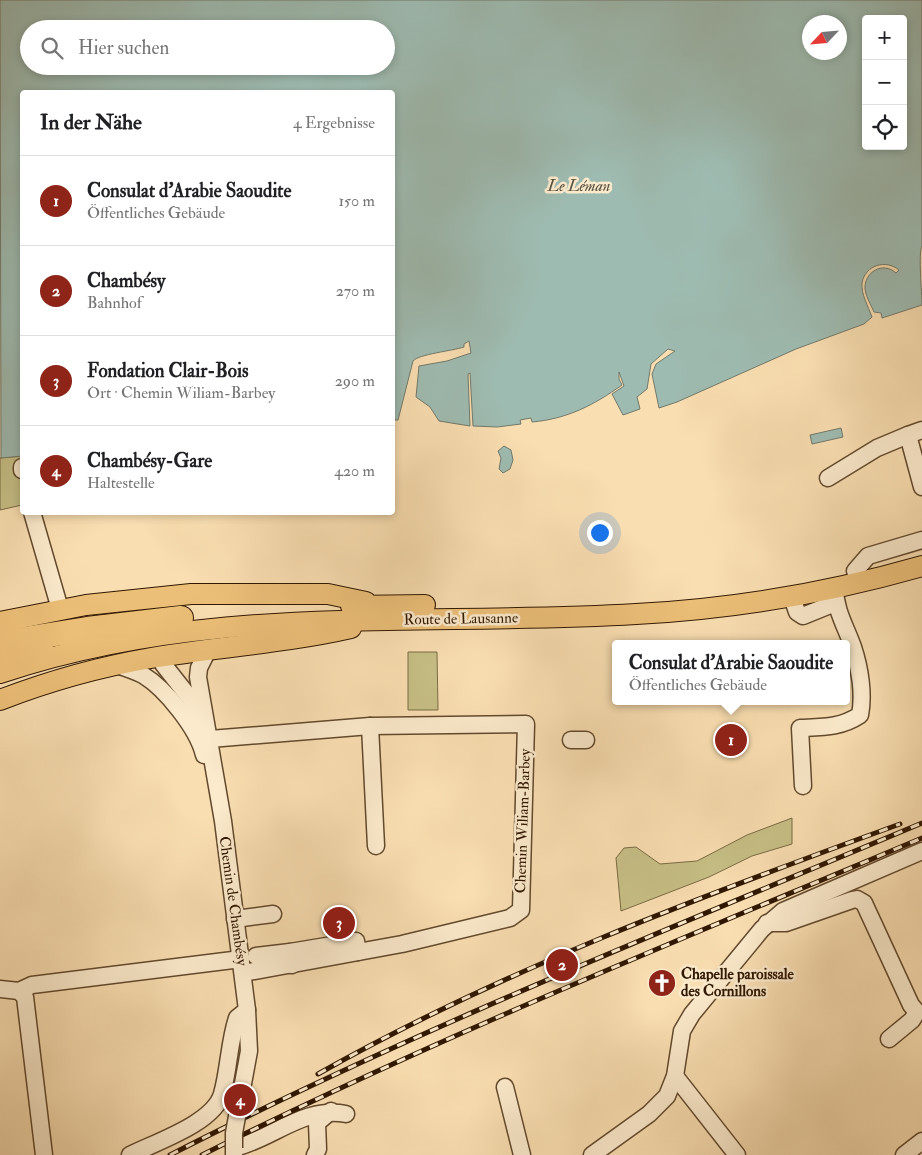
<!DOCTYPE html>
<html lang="de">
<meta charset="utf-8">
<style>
body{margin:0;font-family:"IM FELL Double Pica",serif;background:#f6f6f6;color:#202124}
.controls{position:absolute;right:15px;top:15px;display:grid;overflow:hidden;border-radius:5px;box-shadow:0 2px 8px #0003}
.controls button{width:45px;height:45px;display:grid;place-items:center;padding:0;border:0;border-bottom:1px solid #e0e0e0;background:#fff;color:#202124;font:25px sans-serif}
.compass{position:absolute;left:802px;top:15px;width:45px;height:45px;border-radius:50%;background:#fff;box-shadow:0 2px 8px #0003;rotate:244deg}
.you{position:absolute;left:599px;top:532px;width:18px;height:18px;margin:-12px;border:4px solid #fff;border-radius:50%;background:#1a73e8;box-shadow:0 0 0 8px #1a73e833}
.badge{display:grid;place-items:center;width:32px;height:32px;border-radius:50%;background:#8f2418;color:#fff;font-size:16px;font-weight:700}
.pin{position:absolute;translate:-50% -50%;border:2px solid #fff;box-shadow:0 1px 5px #0006}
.popup{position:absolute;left:612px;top:640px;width:238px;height:65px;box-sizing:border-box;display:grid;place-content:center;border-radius:5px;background:#fff;filter:drop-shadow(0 1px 4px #0005);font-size:16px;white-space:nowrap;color:#757577}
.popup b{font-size:19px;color:#202124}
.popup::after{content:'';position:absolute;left:50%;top:100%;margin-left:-10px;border:10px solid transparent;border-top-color:#fff}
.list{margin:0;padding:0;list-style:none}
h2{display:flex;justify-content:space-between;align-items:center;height:65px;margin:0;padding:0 20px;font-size:21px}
h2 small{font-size:16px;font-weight:400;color:#757577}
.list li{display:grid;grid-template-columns:32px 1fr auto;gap:15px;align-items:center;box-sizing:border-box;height:90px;padding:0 20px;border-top:1px solid #e0e0e0}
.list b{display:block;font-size:19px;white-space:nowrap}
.list p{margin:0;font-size:16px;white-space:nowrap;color:#757577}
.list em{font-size:16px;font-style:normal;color:#757577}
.icon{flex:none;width:28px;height:28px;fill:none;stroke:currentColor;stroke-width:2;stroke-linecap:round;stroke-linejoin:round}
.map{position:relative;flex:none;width:922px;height:1155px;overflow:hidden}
.search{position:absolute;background:#fff;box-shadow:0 2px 8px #0003;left:20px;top:20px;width:375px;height:55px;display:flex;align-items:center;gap:12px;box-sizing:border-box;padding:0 18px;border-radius:28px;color:#757577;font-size:19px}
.panel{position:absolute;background:#fff;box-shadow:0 2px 8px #0003;left:20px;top:90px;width:375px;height:425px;border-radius:5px}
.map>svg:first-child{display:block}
.green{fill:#c6bf86;stroke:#7b6b44}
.water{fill:#9ebbb1;stroke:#72796b;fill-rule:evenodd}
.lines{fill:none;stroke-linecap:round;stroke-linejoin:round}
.minor-casing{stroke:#62492d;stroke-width:19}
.major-casing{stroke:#301701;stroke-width:22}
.highway-casing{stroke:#301701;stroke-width:26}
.minor{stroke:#fbeacc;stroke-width:16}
.major{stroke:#ecbf78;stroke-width:20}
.highway{stroke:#ecbf78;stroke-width:24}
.rail-casing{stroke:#301701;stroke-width:5}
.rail{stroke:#fbeacc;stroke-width:3;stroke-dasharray:9;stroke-linecap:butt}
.minor-bridge-casing{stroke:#62492d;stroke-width:19;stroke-linecap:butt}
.minor-bridge{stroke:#fbeacc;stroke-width:16}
.labels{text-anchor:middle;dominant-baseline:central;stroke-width:5;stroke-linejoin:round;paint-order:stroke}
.street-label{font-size:15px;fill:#301701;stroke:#fbeacc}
.poi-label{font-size:15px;font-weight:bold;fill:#301701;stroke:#fbeacc;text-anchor:start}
.water-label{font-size:16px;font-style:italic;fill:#56503f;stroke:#fbeacc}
</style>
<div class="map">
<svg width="922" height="1155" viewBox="0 0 922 1155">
<rect width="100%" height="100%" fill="#f9deb1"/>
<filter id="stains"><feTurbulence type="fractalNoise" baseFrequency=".004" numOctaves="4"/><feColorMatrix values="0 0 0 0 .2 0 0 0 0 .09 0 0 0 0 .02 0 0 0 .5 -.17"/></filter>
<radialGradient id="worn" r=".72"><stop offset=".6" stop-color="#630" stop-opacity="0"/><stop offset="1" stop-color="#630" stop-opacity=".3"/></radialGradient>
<g class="green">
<polygon points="22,456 22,505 0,510 0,458"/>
<polygon points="408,652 437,652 438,710 408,710"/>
<polygon points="792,818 792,844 752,856 709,877 621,911 616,858 624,848 636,847 660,864 697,861 747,835"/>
</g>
<g class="water">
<path d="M0,0H922V246C918,253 922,293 922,305L882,318L881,313L874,312C871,305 866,297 865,289C864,272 883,261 896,273L899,270C886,259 865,265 862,283C861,294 868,306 872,317L864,324L796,349L677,402L659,408L652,374L656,364L675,351L668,349L651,364L647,389L637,397L640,409L623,415L612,394L624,386L619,372V379L622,385C594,405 567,419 532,422L531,418L520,420L521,424L497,427L473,426L470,373L468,374L470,426L439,421L430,407L416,397L419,366L447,361L471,353L469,341L464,344V347C452,351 419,354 413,361L398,420H393L392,92H22V456L1,458ZM866,19H903V146H866ZM840,22V52H810V22ZM29,29H386V66H29Z"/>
<polygon points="841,428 843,437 812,444 810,435"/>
<polygon points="504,446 511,450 513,460 510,469 503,473 499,469 501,458 498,451"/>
</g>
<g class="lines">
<defs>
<g id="minor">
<polyline points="922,430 908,435 922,487"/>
<polyline points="22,467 22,470"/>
<polyline points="828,478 877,448 908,435"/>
<polyline points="32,512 60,609"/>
<polyline points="855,571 868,556 922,540"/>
<polyline points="792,597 797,612 803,616 835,603"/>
<polyline points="208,650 199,668 198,677 223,821 247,1010 249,1051 242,1089"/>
<polyline points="163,664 193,702 203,720"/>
<path d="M117,665C126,668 135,671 143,675C166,689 198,729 204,755"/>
<polyline points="370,726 376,846"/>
<polyline points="210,739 370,726 526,724 521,910 510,918 402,944 243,973"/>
<polyline points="571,740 586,740"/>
<path d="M803,786L800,728C823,727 840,728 860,715C864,694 860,668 853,647C846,627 835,610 835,588"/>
<polyline points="235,919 273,914"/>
<polyline points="767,923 786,923 852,900 857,899 864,903 911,1005 917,1012 912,1020 889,1039"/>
<polyline points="256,956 290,952"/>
<polyline points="292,965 290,952 356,941 358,952"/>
<polyline points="0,989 19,991 25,997 44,1155"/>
<polyline points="19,991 32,985 241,959"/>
<polyline points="675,1076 737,1155"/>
<polyline points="505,1087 522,1155"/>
<path d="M130,1155C156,1142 214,1123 222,1094C229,1069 229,1042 237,1018L247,1010"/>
<path d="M234,1155V1148C273,1139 303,1106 346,1114"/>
<polyline points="315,1155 318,1149 317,1123 331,1111"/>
<polyline points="592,1155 649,1114 667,1096 675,1076 682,1031 692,1014 762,929 783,911 922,851"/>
<polyline points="904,1155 922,1141"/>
</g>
<g id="major">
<polyline points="351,606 425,605"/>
<polyline points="0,622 86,605 191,594 328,594 366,602"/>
<polyline points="0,657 43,645"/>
<path d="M0,673C211,602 419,627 636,614C733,609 828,593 922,566"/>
<path d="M0,700C49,681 99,667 151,658C217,647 285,643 351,628"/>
</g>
<polyline id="highway" points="0,643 87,629 181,618"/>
</defs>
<use href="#minor" class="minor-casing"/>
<use href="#major" class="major-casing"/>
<use href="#highway" class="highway-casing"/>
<use href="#minor" class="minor"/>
<use href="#major" class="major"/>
<use href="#highway" class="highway"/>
<defs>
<g id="rail">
<path d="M318,1074C502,970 702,896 900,824"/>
<path d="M170,1155C414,1030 669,929 922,823"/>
<path d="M202,1155C437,1037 680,940 922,838"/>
</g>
</defs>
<use href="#rail" class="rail-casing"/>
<use href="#rail" class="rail"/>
<defs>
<polyline id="minor-bridge" points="234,1148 234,1133 242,1089"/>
</defs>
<use href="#minor-bridge" class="minor-bridge-casing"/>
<use href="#minor-bridge" class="minor-bridge"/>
</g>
<defs>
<symbol id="church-disc" viewBox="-11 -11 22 22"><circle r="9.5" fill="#8f2418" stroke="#fbeacc"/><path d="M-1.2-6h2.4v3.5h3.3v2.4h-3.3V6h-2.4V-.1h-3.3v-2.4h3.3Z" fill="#fff"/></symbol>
</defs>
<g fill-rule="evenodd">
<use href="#church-disc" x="646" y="967" width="32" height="32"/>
</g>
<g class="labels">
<g class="street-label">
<text transform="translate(461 619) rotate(-1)">Route de Lausanne</text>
<text transform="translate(523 821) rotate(-88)">Chemin Wiliam-Barbey</text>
<text transform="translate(233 901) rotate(82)">Chemin de Chambésy</text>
</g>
<g class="poi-label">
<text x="681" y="974">Chapelle paroissale<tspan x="681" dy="17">des Cornillons</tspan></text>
</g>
<g class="water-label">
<text x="579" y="186">Le Léman</text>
</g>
</g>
<rect width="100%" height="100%" filter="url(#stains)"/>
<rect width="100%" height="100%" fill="url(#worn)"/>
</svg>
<div class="controls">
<button>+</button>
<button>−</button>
<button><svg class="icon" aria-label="locate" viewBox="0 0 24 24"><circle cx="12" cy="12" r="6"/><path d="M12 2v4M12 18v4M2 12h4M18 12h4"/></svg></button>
</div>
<svg class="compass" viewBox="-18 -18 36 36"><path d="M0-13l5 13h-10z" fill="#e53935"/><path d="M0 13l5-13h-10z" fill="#757577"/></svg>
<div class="you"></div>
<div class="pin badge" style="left:731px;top:740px">1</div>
<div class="popup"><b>Consulat d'Arabie Saoudite</b>Öffentliches Gebäude</div>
<div class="pin badge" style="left:562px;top:965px">2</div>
<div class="pin badge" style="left:339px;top:923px">3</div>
<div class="pin badge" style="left:240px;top:1100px">4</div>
<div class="search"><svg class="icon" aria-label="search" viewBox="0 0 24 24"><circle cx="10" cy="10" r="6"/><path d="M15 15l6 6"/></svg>Hier suchen</div>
<section class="panel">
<h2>In der Nähe<small>4 Ergebnisse</small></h2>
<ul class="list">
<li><span class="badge">1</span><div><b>Consulat d'Arabie Saoudite</b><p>Öffentliches Gebäude</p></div><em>150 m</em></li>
<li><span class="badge">2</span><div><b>Chambésy</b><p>Bahnhof</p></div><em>270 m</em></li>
<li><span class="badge">3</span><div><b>Fondation Clair-Bois</b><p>Ort · Chemin Wiliam-Barbey</p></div><em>290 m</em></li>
<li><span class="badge">4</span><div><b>Chambésy-Gare</b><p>Haltestelle</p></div><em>420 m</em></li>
</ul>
</section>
</div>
